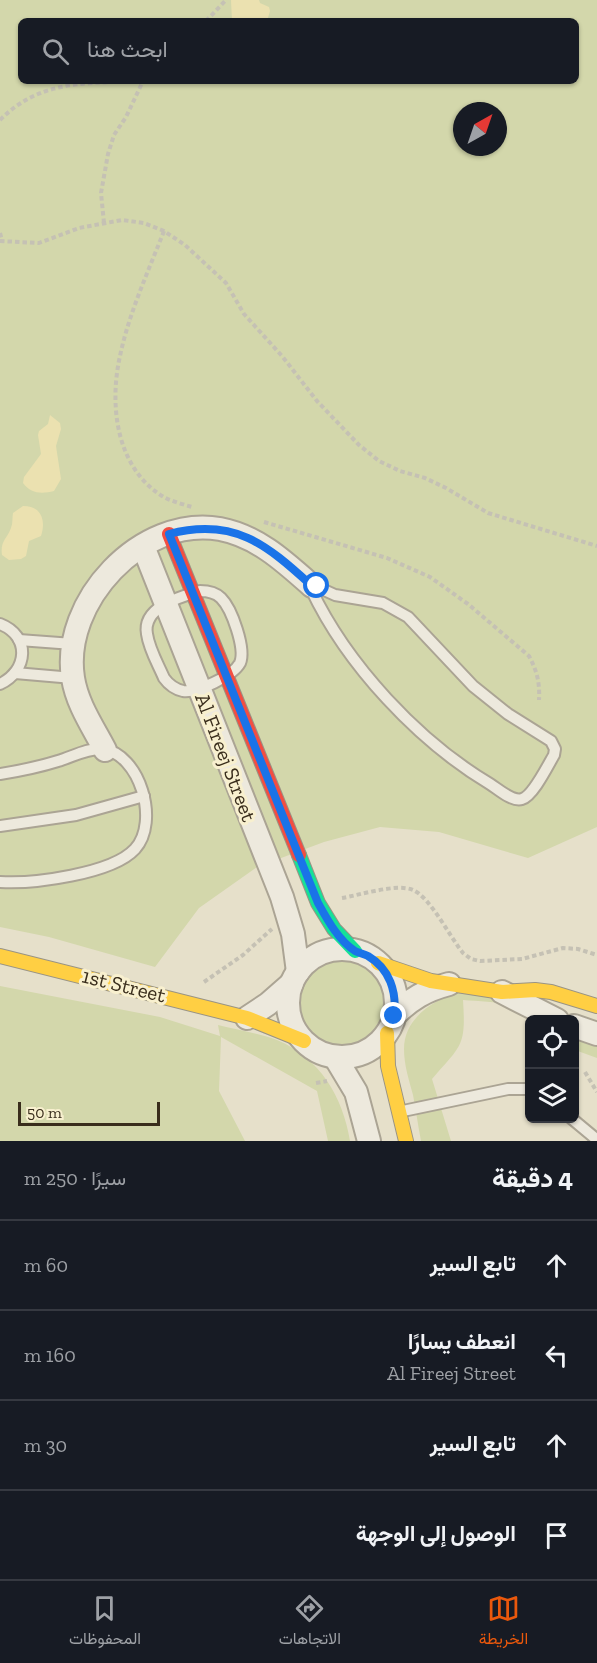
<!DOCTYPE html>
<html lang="ar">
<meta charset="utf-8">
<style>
body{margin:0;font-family:"Zilla Slab",Vazirmatn,serif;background:#242831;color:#f1f3f6;direction:rtl}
.controls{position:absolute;right:18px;bottom:18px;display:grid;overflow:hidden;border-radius:9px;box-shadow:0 2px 4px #0004}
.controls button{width:54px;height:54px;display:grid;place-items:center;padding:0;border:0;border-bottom:2px solid #363941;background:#171b24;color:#f1f3f6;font:30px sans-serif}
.compass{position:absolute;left:453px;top:102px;width:54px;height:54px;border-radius:50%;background:#171b24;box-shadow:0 2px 4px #0004;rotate:40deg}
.scale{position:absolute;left:18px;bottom:15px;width:142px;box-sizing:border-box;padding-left:6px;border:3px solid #392d1c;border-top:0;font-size:16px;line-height:21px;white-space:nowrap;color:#392d1c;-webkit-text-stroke:4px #f8f0cf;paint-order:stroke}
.stop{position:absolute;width:18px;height:18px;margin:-14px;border:4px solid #1a73e8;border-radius:50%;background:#fff}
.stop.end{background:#1a73e8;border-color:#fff;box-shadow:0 2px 6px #0008}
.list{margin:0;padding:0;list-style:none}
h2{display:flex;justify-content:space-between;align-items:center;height:78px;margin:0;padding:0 24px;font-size:26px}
h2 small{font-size:20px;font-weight:400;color:#9ea1a6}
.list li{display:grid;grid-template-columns:39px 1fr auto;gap:18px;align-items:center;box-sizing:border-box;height:90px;padding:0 24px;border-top:2px solid #363941}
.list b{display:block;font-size:22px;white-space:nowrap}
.list p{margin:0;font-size:20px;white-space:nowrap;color:#9ea1a6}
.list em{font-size:20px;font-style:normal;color:#9ea1a6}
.icon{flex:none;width:33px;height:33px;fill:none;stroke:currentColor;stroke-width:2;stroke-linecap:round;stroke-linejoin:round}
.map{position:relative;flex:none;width:597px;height:1141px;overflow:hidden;direction:ltr}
.search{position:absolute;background:#171b24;box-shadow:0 2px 4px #0004;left:18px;right:18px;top:18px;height:66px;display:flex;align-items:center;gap:15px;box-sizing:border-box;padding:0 21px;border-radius:9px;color:#9ea1a6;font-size:22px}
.sheet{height:438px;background:#171b24}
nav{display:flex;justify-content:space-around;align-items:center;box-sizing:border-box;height:84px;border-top:2px solid #363941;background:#171b24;font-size:16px;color:#9ea1a6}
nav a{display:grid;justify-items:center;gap:3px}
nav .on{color:#ea580c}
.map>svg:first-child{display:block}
.green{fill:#d3d7ab;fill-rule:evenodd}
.sand{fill:#ebe1b0}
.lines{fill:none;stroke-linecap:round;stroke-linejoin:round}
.lane-casing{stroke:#aba494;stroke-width:14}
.street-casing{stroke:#aba494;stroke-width:26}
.fast-casing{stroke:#9a9484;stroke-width:16}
.slow-casing{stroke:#9a9484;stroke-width:16}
.jam-casing{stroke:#9a9484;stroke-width:16}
.path{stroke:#c5c1b4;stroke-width:4;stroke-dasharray:4.5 3;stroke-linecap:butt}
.lane{stroke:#ede9dd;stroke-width:10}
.street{stroke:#ede9dd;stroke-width:22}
.fast{stroke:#16e098;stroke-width:14}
.slow{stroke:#ffcf43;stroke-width:14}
.jam{stroke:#f24e42;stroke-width:14}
.route{stroke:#1a73e8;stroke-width:8}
.labels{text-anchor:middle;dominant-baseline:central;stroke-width:6;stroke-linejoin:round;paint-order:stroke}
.street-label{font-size:21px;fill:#392d1c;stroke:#f8f0cf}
</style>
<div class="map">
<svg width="597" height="1141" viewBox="0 0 597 1141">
<rect width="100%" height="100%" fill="#e6e0ca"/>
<g class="green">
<path d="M0,0H597V827L528,858L439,832L380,827L324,842L257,867L199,908L155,967L49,937L0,927ZM21,21H576V81H21ZM462,111H498V147H462Z"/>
<circle cx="343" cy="1004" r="43"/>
<path d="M0,986L160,1017L220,1036L218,1025C237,1030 259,1033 277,1040C320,1058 343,1097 350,1141H328L317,1091L221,1037L219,1091L245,1141H0Z"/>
<path d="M463,991C495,993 520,995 543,1019L529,1021C513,1000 487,1002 463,1000C466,1046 462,1045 432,1079L451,1141H421C418,1126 416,1110 413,1095C409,1080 404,1065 404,1049C404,1017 436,998 463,991Z"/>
<polygon points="575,1038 597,1047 597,1058 575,1050"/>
</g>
<g class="sand">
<polygon points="231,0 259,0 260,3 269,7 270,11 267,21 232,21"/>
<path d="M50,415L60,423L61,429L56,446L61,479L54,491C42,494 31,494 23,483L24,477L41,454L38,435L39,431L48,424Z"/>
<path d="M23,506C42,506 46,521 41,536L29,541L26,556L21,559L9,560L2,555C0,541 7,539 11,528C13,523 12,518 13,513Z"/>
</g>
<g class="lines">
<defs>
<g id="lane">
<path d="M313,585L335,595L383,603L408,617L473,686L508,714L551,741L555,749L554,755C548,765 533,796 522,799C512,802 498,789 490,784C418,741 347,665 311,589Z"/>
<path d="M200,591C208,591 215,592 221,598C232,609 246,649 240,663C233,676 197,693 183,691C174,689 169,685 164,678C158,664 149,649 147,634C142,607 180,597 200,591Z"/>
<path d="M0,624C31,636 28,671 0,684"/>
<polyline points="19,640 73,644"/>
<polyline points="15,673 73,678"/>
<path d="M0,774C19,771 39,767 58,761C72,757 87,748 102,749C140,753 160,822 135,849C112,874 33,884 0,882"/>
<polyline points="0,826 76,815 144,796"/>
<polyline points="403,1111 508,1089 530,1089"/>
<polyline points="571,1118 595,1138"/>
</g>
<g id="street">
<polyline points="143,546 282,897 293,934 298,972"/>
<path d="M105,750C93,727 77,704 73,678C61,602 141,515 220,529C257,536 284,561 312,586"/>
<circle cx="342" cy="1003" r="54"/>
<polyline points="502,992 557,1020"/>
<path d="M394,1016C410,999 426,990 449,984"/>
<polyline points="247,1018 268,1004 292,983"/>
<polyline points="574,1026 597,1034"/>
<polyline points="335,1057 356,1092 369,1141"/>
</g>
<polyline id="fast" points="299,855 318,903 334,929 355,951"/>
<g id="slow">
<polyline points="0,956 247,1018 304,1041"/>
<polyline points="378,963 431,981 502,992 535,990 551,992 597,1006"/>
<polyline points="387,1033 388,1066 406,1141"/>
</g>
<polyline id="jam" points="169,534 299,855"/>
</defs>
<use href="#lane" class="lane-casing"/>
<use href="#street" class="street-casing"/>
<use href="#fast" class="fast-casing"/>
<use href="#slow" class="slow-casing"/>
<use href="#jam" class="jam-casing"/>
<g class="path">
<polyline points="206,21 226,0"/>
<path d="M0,120C39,81 80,84 131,81"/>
<polyline points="104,223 101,193 108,154 114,135 126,117 143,81"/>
<path d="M164,231C148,272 129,313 120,356C109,405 116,467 162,496C170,501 182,504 192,507"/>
<polyline points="0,233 2,240"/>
<polyline points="0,241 39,243 79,228 122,220 144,223 164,231 185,245 226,283 244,314 282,356 317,401 359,445 379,461 400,471 425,478 446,488 488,513 597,546"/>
<path d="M264,522L387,558L430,577L468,604L529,656C537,671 540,683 539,700"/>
<path d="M342,898C360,895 397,883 413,890C430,897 450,937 463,953L471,959L480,961L522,959L563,948L578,949L597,955"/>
<polyline points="204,982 243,955 272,929"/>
<polyline points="585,1072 597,1092"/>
<polyline points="316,1083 327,1081"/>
</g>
<use href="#lane" class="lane"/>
<use href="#street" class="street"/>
<use href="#fast" class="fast"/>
<use href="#slow" class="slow"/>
<use href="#jam" class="jam"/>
</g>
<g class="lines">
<path class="route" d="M317,586H312C266,544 234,517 169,534L318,903C327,919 338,940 355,951C359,953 364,954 368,956C390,969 397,992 394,1016"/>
</g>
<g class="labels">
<g class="street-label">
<text transform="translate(226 757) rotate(69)">Al Fireej Street</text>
<text transform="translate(124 985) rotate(14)">1st Street</text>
</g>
</g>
</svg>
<div class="controls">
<button><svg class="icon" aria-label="locate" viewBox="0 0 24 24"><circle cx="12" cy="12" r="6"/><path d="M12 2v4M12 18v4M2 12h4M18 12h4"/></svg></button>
<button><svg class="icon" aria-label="layers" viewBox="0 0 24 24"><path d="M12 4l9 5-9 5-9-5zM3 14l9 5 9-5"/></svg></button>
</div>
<svg class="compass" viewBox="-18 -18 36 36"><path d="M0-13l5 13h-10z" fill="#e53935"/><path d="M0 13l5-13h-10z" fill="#9ea1a6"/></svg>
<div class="scale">50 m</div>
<div class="stop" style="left:317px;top:586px"></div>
<div class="stop end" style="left:394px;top:1016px"></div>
<div class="search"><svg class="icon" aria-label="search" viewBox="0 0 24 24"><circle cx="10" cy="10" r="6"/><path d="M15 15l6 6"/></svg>ابحث هنا</div>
</div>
<section class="sheet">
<h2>4 دقيقة<small>سيرًا · 250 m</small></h2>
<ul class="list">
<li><svg class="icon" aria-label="ahead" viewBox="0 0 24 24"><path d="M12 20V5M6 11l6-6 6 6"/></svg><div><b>تابع السير</b></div><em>60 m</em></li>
<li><svg class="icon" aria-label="left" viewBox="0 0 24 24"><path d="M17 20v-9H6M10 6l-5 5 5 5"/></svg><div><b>انعطف يسارًا</b><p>Al Fireej Street</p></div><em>160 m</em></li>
<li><svg class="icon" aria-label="ahead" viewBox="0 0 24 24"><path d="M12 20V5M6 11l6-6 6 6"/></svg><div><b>تابع السير</b></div><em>30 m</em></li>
<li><svg class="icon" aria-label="arrive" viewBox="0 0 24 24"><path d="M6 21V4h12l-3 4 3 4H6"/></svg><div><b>الوصول إلى الوجهة</b></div></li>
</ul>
</section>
<nav>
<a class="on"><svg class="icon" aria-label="map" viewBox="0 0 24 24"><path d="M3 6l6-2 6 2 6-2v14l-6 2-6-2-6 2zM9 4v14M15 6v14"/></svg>الخريطة</a>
<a><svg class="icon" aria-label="directions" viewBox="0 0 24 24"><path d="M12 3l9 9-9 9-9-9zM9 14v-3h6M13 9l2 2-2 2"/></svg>الاتجاهات</a>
<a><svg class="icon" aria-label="saved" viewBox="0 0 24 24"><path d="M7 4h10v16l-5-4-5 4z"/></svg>المحفوظات</a>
</nav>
